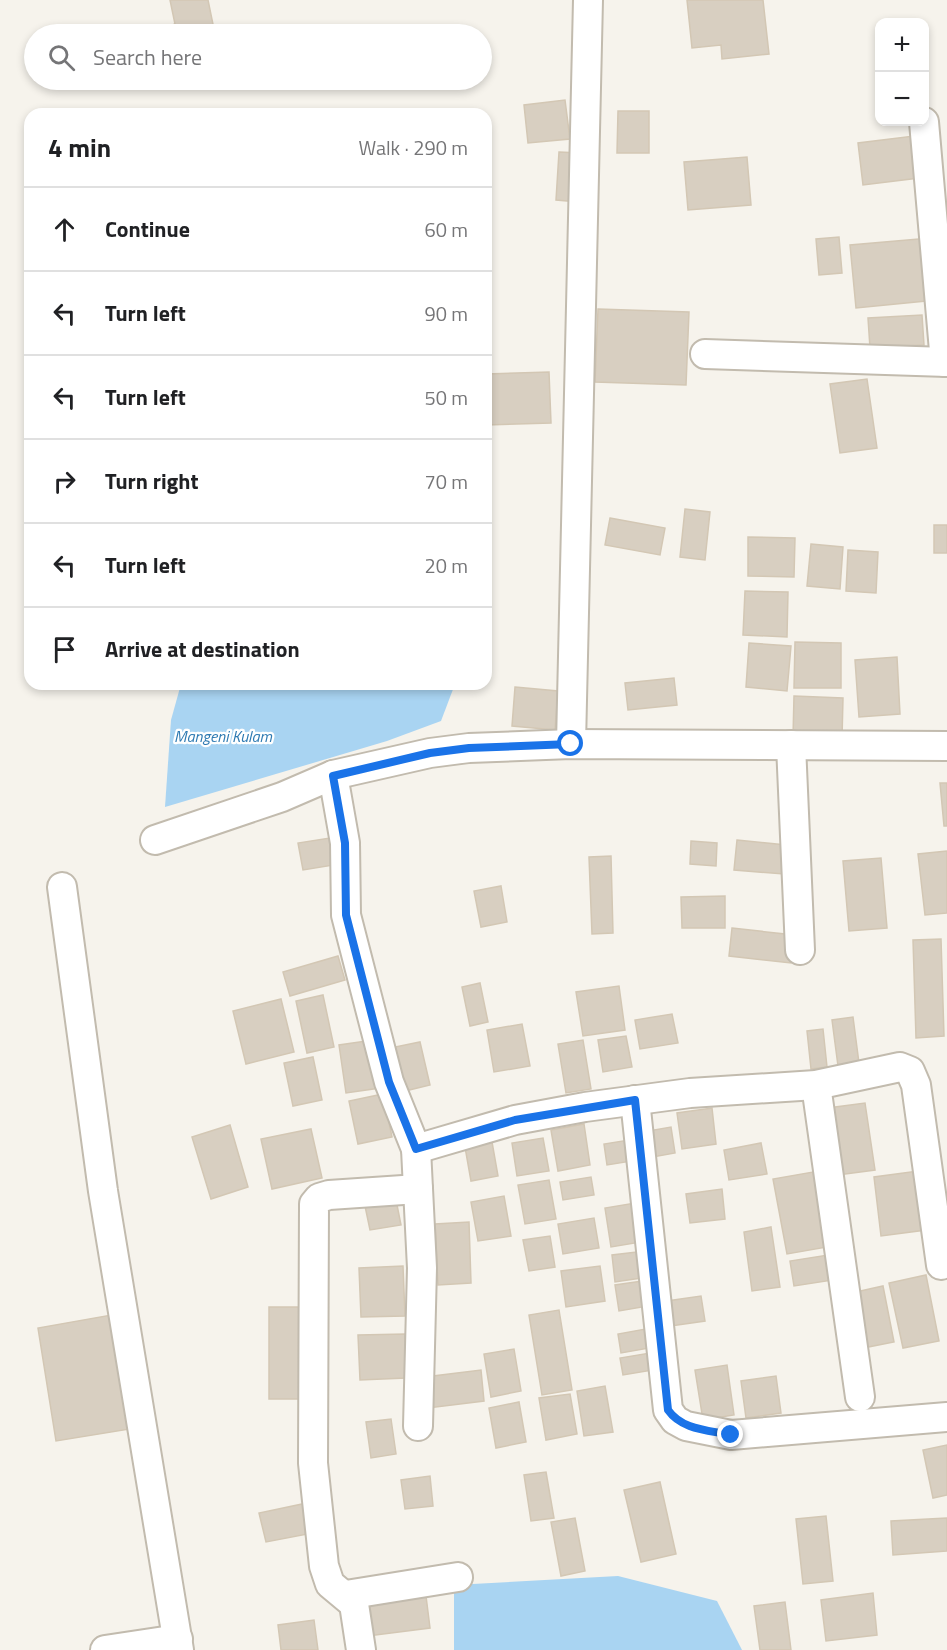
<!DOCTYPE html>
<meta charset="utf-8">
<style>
body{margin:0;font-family:"Titillium Web",sans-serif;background:#f2f2f2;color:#202124}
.controls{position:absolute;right:18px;top:18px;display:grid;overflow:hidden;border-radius:12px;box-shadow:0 3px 9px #0003}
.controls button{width:54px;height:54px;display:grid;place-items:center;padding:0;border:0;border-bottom:2px solid #e0e0e0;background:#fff;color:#202124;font:30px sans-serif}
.stop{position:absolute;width:18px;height:18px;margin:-14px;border:4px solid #1a73e8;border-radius:50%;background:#fff}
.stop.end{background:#1a73e8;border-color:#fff;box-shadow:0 2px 6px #0008}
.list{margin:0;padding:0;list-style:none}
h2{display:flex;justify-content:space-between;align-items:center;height:78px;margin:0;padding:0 24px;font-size:26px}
h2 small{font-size:20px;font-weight:400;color:#757577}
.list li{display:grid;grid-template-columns:39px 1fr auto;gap:18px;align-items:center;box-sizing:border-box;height:84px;padding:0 24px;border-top:2px solid #e0e0e0}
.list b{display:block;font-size:22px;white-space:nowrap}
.list em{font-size:20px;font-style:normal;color:#757577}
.icon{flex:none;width:33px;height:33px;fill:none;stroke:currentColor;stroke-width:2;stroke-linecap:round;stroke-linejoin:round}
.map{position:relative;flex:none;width:947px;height:1650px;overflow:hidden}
.search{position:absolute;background:#fff;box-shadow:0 3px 9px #0003;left:24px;top:24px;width:468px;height:66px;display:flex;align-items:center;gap:15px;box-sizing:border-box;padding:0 21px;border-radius:33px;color:#757577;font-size:22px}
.panel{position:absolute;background:#fff;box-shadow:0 3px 9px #0003;left:24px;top:108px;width:468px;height:582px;border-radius:18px}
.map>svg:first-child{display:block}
.water{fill:#a9d4f2}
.building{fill:#d8cfc1;stroke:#d3c7b4;stroke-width:1.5}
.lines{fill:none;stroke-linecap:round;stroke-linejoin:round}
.minor-casing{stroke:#c2bbae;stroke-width:32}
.minor{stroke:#fff;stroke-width:28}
.route{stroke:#1a73e8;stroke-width:8}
.labels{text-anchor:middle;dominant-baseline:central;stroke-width:4.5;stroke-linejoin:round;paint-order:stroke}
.water-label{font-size:16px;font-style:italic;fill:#2e7ab2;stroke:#fff}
</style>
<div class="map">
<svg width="947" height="1650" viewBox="0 0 947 1650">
<rect width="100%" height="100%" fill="#f6f3ec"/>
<g class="water">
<polygon points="181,684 455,684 441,721 387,741 165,807 171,720"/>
<polygon points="618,1576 717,1601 742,1650 454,1650 454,1585"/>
</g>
<g class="building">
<polygon points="170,0 208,0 215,34 174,34 172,25 175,24"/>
<polygon points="687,0 763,0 769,54 722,59 721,45 692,48"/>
<polygon points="565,100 570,139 528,143 524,105"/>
<polygon points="618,111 649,111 649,153 617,153"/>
<polygon points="914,136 919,178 863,185 858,143"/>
<polygon points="559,152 580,153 578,202 556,200"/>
<polygon points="747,157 751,205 688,210 684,162"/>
<polygon points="839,237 842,273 819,275 816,239"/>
<polygon points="930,238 936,300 856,308 850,245"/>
<polygon points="598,309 689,312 686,385 595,382"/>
<polygon points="922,315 924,345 870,348 868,318"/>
<polygon points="549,372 551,423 486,425 486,374"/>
<polygon points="867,379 877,448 840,453 830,384"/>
<polygon points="685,509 710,512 705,560 680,557"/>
<polygon points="610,518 665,528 660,555 605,545"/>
<rect x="934" y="525" width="13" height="28"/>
<polygon points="748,537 795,538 794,577 748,576"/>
<polygon points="811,544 843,547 840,589 807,586"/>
<polygon points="848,550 878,552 876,593 846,591"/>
<polygon points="745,591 788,592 787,637 743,635"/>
<polygon points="795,642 841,643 841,688 794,688"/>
<polygon points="749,643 791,646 787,691 746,687"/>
<polygon points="897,657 900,714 859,717 855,660"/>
<polygon points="674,678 677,705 628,710 625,683"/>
<polygon points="515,687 558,691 555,730 512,726"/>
<polygon points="794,696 843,698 842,739 793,737"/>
<polygon points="940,783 947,783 947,826 944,826"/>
<polygon points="336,837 340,864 303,870 298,843"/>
<polygon points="737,840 786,845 784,874 734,870"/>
<polygon points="691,841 717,843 716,866 690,864"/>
<polygon points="947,851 947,913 925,915 918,854"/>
<polygon points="611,856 613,933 592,934 589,857"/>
<polygon points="881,858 887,928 849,931 843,861"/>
<polygon points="501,886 507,922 481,927 474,891"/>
<polygon points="725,896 725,928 682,928 681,897"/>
<polygon points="732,928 794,935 791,963 729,956"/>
<polygon points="941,939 944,1036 916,1038 913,940"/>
<polygon points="338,956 345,980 290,996 283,972"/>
<polygon points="480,983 488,1022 470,1026 462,987"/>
<polygon points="619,986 625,1030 583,1036 576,992"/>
<polygon points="323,995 334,1047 307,1053 296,1001"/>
<polygon points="281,999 294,1052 246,1064 233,1011"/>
<polygon points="672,1014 678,1043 640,1049 635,1020"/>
<polygon points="853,1017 859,1063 838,1066 832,1020"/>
<polygon points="522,1024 530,1066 494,1072 487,1030"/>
<polygon points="823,1029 827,1067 811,1069 807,1031"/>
<polygon points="626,1036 632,1067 603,1072 598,1040"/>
<polygon points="373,1040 380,1088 346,1093 339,1045"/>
<polygon points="583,1040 591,1089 566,1093 558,1044"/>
<polygon points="420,1042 430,1085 405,1091 395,1047"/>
<polygon points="313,1057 322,1100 293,1106 284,1063"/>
<polygon points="383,1094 392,1137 358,1144 349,1101"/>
<polygon points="865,1103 875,1170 838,1175 828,1108"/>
<polygon points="712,1108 716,1144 682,1149 677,1113"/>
<polygon points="584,1124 590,1165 558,1171 551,1130"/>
<polygon points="230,1125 248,1187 211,1199 192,1137"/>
<polygon points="671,1127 675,1153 653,1157 648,1131"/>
<polygon points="311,1129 322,1178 272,1189 261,1139"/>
<polygon points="543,1138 549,1171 517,1176 512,1143"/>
<polygon points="635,1139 638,1160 607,1165 604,1144"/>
<polygon points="492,1142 498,1176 471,1181 465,1147"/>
<polygon points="761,1143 767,1174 729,1180 724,1150"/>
<polygon points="918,1171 926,1230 881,1236 874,1177"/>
<polygon points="813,1172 827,1247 787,1254 773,1179"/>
<polygon points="591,1177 594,1195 563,1200 560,1182"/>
<polygon points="549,1180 556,1219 525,1224 518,1185"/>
<polygon points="722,1189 725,1219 690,1223 686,1194"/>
<polygon points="504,1196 511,1236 478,1241 471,1202"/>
<polygon points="396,1200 401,1225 370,1230 365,1206"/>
<polygon points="641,1202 647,1241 611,1247 605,1208"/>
<polygon points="594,1218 599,1248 563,1254 558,1224"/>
<polygon points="469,1222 471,1283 438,1285 435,1224"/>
<polygon points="771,1227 780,1287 752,1291 744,1232"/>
<polygon points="550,1236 555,1267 529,1271 523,1240"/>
<polygon points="645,1251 648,1277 615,1282 612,1255"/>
<polygon points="828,1255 833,1280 794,1286 790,1261"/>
<polygon points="403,1266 405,1316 361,1317 359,1268"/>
<polygon points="600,1266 605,1301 566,1307 561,1271"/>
<polygon points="926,1275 939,1341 903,1348 889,1283"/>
<polygon points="649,1280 654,1305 619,1311 615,1285"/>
<polygon points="883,1286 894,1342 863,1348 851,1293"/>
<polygon points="701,1296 705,1321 671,1326 667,1301"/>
<rect x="269" y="1307" width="39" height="92"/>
<polygon points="559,1310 572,1390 542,1395 529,1315"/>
<polygon points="117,1314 136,1428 56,1441 38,1328"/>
<polygon points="651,1328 655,1347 621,1353 618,1334"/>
<polygon points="405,1334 406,1378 360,1380 358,1335"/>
<polygon points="514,1349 521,1391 491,1397 484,1354"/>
<polygon points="656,1352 659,1369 623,1375 620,1358"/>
<polygon points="727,1365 734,1415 703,1420 695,1370"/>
<polygon points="481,1370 484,1401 428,1408 425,1377"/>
<polygon points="776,1376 781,1413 746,1418 741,1381"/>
<polygon points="605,1386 613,1432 584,1436 577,1391"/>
<polygon points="570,1394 577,1434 546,1440 539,1398"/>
<polygon points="519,1402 526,1442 496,1448 489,1408"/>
<polygon points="391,1419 396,1454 371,1458 366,1422"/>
<polygon points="947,1445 947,1495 933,1498 923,1450"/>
<polygon points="546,1472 554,1518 531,1521 524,1475"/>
<polygon points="430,1476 433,1506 405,1509 401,1480"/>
<polygon points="660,1482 676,1554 641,1562 624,1490"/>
<polygon points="307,1503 313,1533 266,1542 259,1513"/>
<polygon points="826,1516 833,1581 803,1584 796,1519"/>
<polygon points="575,1518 585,1571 561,1576 551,1522"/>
<polygon points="947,1518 947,1551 893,1555 891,1521"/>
<polygon points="873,1593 877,1635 826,1641 821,1600"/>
<polygon points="426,1596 430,1628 368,1636 364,1603"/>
<polygon points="785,1602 791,1650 760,1650 754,1606"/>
<polygon points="314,1620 318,1650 281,1650 278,1625"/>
</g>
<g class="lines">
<defs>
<g id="minor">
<polyline points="924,122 945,362"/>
<polyline points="705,354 947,362"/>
<polyline points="571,744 588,0"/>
<polyline points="791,745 800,950"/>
<polyline points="333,775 345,843 346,915 389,1082 416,1149 422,1268 418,1426"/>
<polyline points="155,840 282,797 333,775 430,753 469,748 571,744 947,746"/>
<polyline points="62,887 103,1191 179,1650"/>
<polyline points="816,1085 860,1397"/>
<polyline points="635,1100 668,1410 675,1420 686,1426 731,1435 947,1417"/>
<polyline points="416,1149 515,1120 585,1107 690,1093 816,1085 900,1067 910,1071 916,1085 941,1265"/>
<polyline points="346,1595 458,1577"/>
<polyline points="105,1650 178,1639"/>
<polyline points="361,1650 354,1604 330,1584 324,1566 313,1463 314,1204 319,1198 329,1195 418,1189"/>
</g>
</defs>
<use href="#minor" class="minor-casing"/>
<use href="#minor" class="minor"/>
</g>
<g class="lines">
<path class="route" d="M571,744L469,748L430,753L333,776L345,843L346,915L389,1082L416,1149L515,1120L635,1100L668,1410C682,1430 708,1430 731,1435"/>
</g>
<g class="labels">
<g class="water-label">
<text x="223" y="736">Mangeni Kulam</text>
</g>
</g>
</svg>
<div class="controls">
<button>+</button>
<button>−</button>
</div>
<div class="stop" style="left:571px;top:744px"></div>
<div class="stop end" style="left:731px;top:1435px"></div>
<div class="search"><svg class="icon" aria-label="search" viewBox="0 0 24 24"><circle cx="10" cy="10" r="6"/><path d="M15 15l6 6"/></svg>Search here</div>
<section class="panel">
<h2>4 min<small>Walk · 290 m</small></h2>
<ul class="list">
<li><svg class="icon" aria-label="ahead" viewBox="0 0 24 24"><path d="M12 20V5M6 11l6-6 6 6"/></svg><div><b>Continue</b></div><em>60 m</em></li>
<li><svg class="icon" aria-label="left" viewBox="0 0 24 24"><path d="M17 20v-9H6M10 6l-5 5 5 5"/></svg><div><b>Turn left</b></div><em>90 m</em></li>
<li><svg class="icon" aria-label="left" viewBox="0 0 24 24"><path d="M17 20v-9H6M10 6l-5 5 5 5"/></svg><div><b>Turn left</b></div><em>50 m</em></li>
<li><svg class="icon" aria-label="right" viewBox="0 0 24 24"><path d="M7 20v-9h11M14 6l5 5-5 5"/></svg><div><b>Turn right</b></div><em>70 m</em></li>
<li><svg class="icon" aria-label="left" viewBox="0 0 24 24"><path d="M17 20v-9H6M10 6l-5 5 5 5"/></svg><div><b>Turn left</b></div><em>20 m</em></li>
<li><svg class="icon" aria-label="arrive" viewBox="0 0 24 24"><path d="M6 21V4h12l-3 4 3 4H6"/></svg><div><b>Arrive at destination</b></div></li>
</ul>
</section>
</div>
